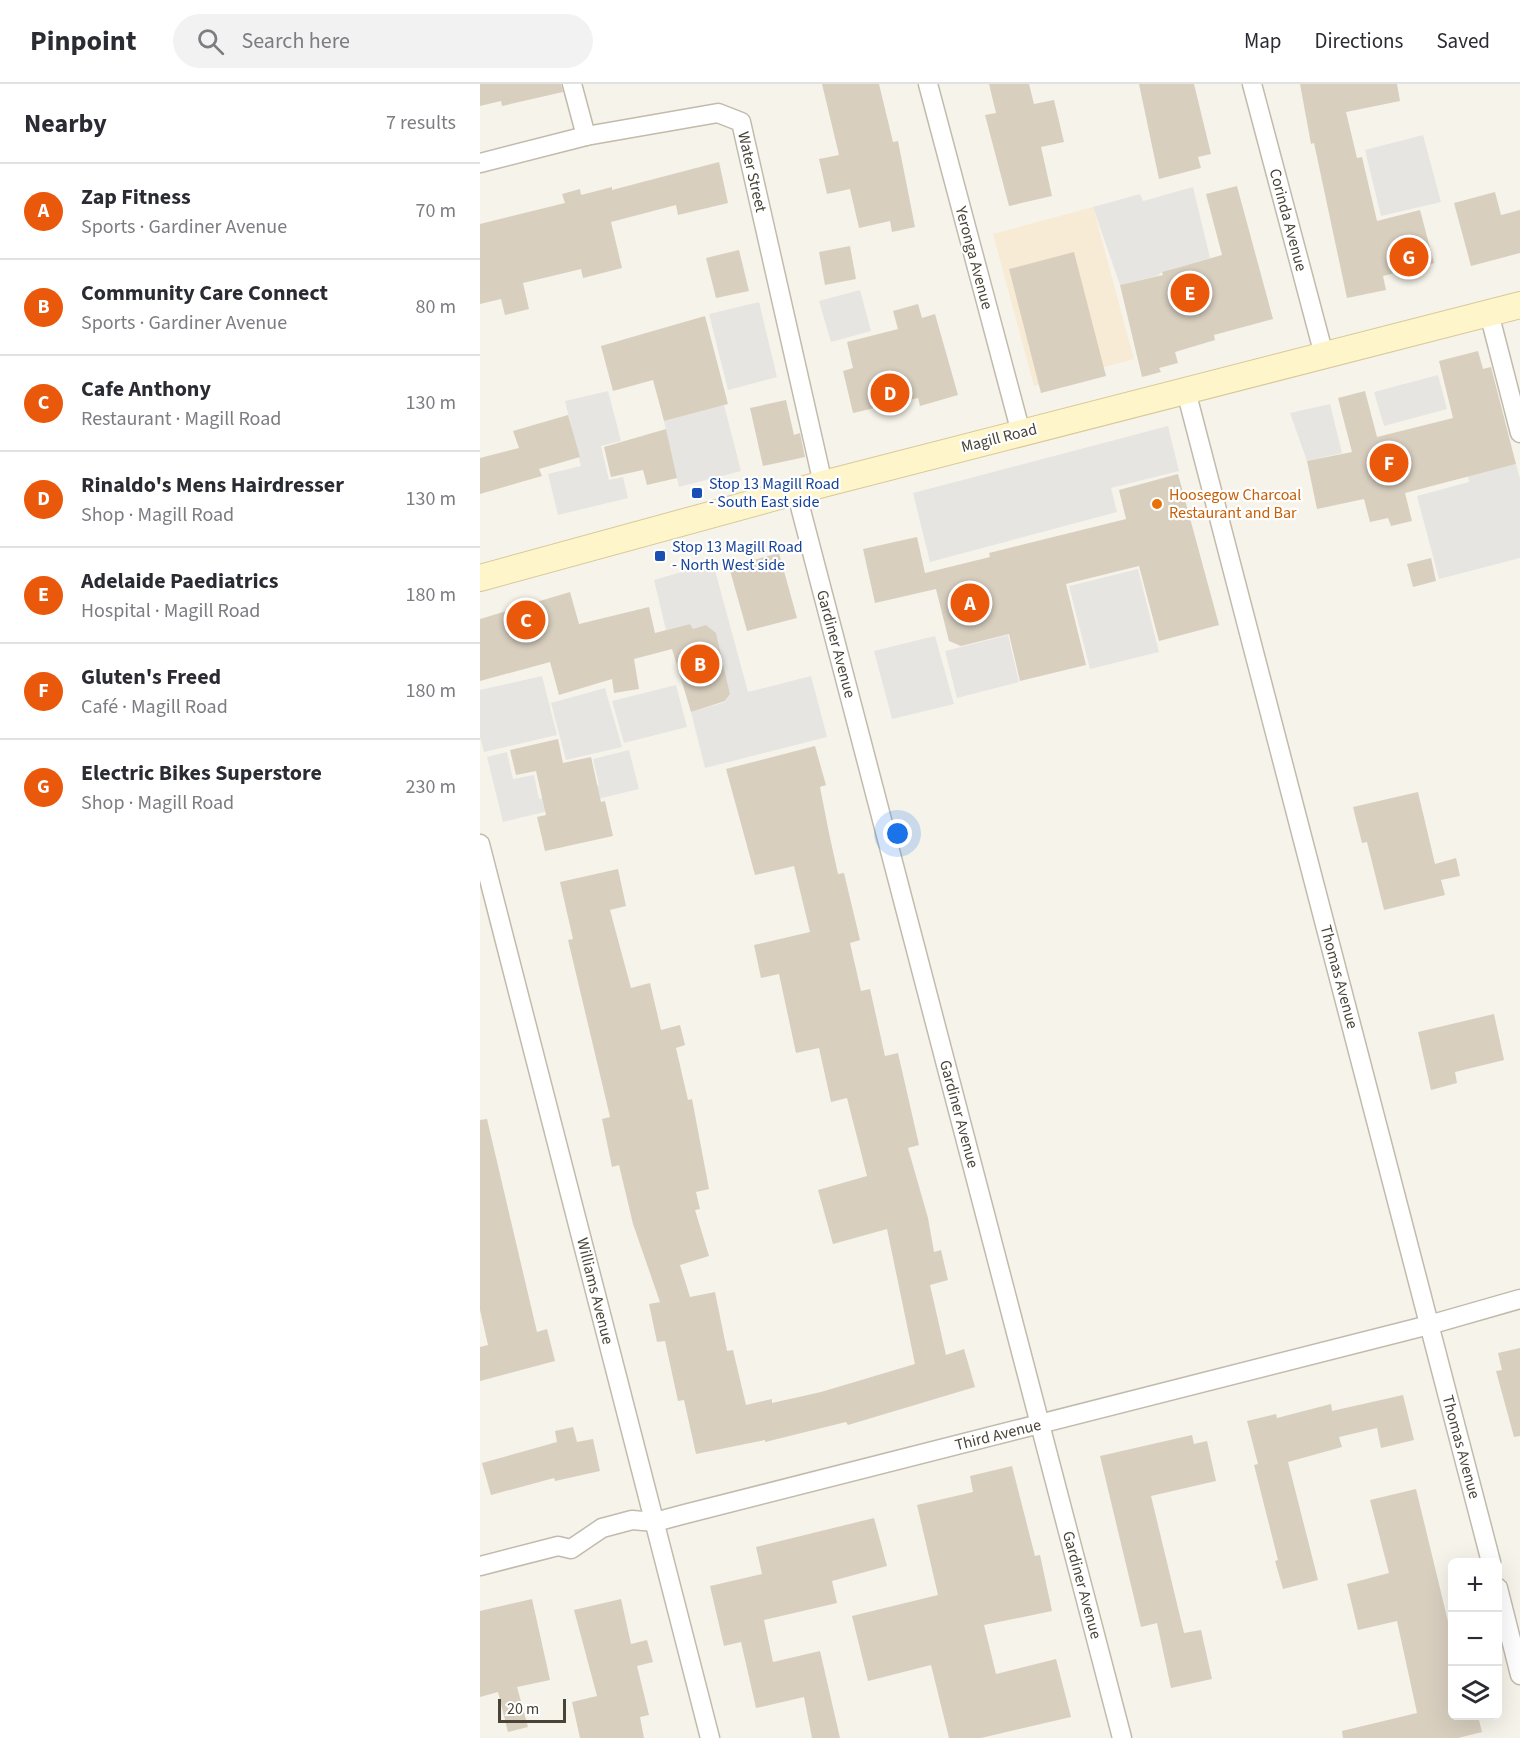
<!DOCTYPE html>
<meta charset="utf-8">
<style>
body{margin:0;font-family:"Source Sans 3",sans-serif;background:#f2f2f3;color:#2b2b33}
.controls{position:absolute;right:18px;bottom:18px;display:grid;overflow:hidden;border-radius:9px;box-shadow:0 6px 24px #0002}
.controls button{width:54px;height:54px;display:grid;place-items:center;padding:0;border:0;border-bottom:2px solid #e1e1e2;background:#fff;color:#2b2b33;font:30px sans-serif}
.scale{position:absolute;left:18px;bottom:15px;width:68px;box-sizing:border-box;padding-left:6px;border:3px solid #4a4438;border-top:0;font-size:16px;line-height:21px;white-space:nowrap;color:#4a4438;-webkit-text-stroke:4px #fff;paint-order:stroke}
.you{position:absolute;left:418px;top:750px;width:21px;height:21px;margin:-15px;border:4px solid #fff;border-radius:50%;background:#1a73e8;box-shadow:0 0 0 9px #1a73e833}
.badge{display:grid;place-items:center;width:39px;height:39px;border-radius:50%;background:#ea580c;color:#fff;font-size:20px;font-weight:700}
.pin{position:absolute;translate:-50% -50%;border:3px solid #fff;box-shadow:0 2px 6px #0006}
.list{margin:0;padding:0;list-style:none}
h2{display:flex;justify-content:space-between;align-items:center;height:78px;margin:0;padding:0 24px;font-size:26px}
h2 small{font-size:20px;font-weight:400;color:#7c7c81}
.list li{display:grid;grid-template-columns:39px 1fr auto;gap:18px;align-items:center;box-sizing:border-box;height:96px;padding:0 24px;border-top:2px solid #e1e1e2}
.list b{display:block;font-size:22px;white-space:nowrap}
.list p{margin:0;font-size:20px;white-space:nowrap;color:#7c7c81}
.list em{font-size:20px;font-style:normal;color:#7c7c81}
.icon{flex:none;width:33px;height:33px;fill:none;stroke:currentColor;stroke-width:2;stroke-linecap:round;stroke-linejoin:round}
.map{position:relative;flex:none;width:1040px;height:1654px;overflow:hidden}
header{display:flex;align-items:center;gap:36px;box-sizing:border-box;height:84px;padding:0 30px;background:#fff;border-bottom:2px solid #e1e1e2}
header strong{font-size:28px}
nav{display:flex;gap:33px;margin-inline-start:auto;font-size:21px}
.search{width:420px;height:54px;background:#f2f2f3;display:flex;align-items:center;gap:15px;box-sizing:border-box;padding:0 21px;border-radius:33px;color:#7c7c81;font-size:22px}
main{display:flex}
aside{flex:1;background:#fff}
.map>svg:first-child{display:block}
.commercial{fill:#f8ebd5}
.parking{fill:#e7e5e2}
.building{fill:#d8cfbf}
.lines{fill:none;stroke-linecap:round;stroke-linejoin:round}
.minor-casing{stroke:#c2bbac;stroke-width:21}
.secondary-casing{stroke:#d8c998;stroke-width:28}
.minor{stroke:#fff;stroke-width:18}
.secondary{stroke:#fff5cb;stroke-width:26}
.transit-dot{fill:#1a4fb4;stroke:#fff;stroke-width:2}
.food-dot{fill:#e8710a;stroke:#fff;stroke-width:2}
.labels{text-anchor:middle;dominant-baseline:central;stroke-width:4.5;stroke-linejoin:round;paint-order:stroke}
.street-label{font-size:16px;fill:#4a4438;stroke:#fff}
.transit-label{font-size:16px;fill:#164399;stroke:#fff;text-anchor:start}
.food-label{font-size:16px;fill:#c56008;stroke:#fff;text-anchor:start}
</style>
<header>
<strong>Pinpoint</strong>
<div class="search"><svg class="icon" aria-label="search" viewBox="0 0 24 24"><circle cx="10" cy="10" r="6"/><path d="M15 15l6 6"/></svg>Search here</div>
<nav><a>Map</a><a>Directions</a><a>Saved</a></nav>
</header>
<main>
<aside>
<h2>Nearby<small>7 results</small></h2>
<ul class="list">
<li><span class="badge">A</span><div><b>Zap Fitness</b><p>Sports · Gardiner Avenue</p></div><em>70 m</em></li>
<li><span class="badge">B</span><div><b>Community Care Connect</b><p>Sports · Gardiner Avenue</p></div><em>80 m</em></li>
<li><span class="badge">C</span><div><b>Cafe Anthony</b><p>Restaurant · Magill Road</p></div><em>130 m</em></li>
<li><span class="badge">D</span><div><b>Rinaldo's Mens Hairdresser</b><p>Shop · Magill Road</p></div><em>130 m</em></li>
<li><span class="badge">E</span><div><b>Adelaide Paediatrics</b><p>Hospital · Magill Road</p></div><em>180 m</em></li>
<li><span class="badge">F</span><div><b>Gluten's Freed</b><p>Café · Magill Road</p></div><em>180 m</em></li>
<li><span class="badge">G</span><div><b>Electric Bikes Superstore</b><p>Shop · Magill Road</p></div><em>230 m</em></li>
</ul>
</aside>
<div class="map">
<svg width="1040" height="1654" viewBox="0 0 1040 1654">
<rect width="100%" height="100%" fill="#f6f3ea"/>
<polygon class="commercial" points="613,123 654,275 554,302 513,150"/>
<g class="parking">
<polygon points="943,51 961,118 901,132 885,66"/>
<polygon points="713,103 730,174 682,188 677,192 640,201 613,123 660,110 663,117"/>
<polygon points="380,206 391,247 351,258 339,217"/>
<polygon points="279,218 297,293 248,306 229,230"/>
<polygon points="958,291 967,325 904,342 894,308"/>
<polygon points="128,307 141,357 121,362 129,396 143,393 148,414 78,431 68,390 101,382 85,317"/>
<polygon points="850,320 862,369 827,377 810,329"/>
<polygon points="244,321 261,387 199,403 184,337"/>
<polygon points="688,342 699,387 631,404 637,428 450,478 433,409"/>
<polygon points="1036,380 1040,395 1040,474 959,495 937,412 989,398 988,392"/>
<polygon points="233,479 268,608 331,592 347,653 225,684 211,628 245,618 250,610 236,550 213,545 210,540 186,546 174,496"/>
<polygon points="658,485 679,568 610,585 589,502"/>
<polygon points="528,551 539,598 477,614 465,567"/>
<polygon points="455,552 474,620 412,635 394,567"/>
<polygon points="62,592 77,651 4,668 0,653 0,606"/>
<polygon points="196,601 207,643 144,659 132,617"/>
<polygon points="125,604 142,663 86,676 71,619"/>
<polygon points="149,666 159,705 23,738 7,673 27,668 33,695 54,691 59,715 119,701 113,675"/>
</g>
<g class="building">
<polygon points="0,0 81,0 83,8 22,22 21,17 0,22"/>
<polygon points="342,0 399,0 413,58 418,57 435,143 412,148 410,137 379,144 370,105 347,110 339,75 359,71"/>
<polygon points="509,0 549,0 554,20 574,16 584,58 561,63 572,112 529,122 505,31 516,29"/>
<polygon points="659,0 714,0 731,70 718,73 721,84 679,95"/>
<polygon points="820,0 917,0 920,17 866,28 877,74 882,73 897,137 940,126 954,179 903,192 906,206 867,214 834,59 831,60"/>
<polygon points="239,78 248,119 198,131 196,121 131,138 142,184 103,194 101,185 43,199 49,225 25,231 21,215 0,220 0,140 85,119 82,110 100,105 101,111 132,103 132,106"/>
<polygon points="757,102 793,235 734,251 735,256 695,268 698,279 679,284 681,288 662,293 640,201 683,191 682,188 742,171 726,110"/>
<polygon points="1015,108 1021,131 1040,126 1040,169 991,182 974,119"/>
<polygon points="370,162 376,195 345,201 339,168"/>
<polygon points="259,166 269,207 236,214 226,174"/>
<polygon points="594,168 626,292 561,309 529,185"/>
<polygon points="438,220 442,234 455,230 478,311 440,322 438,314 373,329 363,287 373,284 367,258 418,245 413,227"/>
<polygon points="225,232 248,320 184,337 173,296 133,307 121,262"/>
<polygon points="998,267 1003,285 1011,283 1036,380 925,409 932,437 911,442 908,434 890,438 884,415 837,425 827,377 872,368 858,314 885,307 897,353 973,334 959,277"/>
<polygon points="306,316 314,351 320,349 325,373 283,382 270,324"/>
<polygon points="88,331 100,373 59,385 62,392 0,410 0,374 39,364 33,347"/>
<polygon points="186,345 197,394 167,401 163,386 131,393 124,363"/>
<polygon points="698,390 739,541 679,557 659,482 586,500 606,581 540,597 529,550 481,562 469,557 456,505 395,519 383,465 437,453 445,489 510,473 509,469 646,435 639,406"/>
<polygon points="299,469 317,534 267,547 249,483"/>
<polygon points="951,474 956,497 933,503 927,480"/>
<polygon points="90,508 99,540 169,523 175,549 210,540 213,545 226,541 236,549 250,610 245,617 211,628 192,565 154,575 159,605 134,609 132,595 79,611 70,578 0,597 0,535"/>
<polygon points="78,655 83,679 111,673 121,718 125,717 133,752 65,767 57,733 66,731 56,687 36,691 30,666"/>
<polygon points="335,662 346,701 340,703 349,749 358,790 364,789 380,856 370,859 381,907 390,905 405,972 418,969 439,1061 428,1064 448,1134 454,1168 461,1166 468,1196 450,1201 466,1271 484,1265 495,1303 368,1341 366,1338 285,1358 285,1356 216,1370 204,1316 198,1317 185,1257 177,1258 169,1220 180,1218 153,1140 139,1081 132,1083 122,1035 130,1033 88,856 93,855 80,798 138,785 146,822 130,826 151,904 170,899 181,946 200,941 205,961 196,964 208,1016 212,1015 229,1105 216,1108 220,1125 215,1126 229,1172 200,1181 210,1213 235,1208 247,1267 253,1266 266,1321 292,1315 292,1319 341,1308 435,1280 407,1145 353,1160 338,1106 387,1092 367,1014 351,1018 339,964 316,969 299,890 281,894 274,861 330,848 314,782 275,791 246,685"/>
<polygon points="938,708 955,780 976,774 980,792 961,796 965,811 904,826 887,758 882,759 873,723"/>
<polygon points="1014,930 1024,976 975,988 977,999 951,1006 938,948"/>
<polygon points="7,1035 57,1248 67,1245 75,1277 0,1297 0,1263 8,1261 0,1226 0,1036"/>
<polygon points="1040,1264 1040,1352 1034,1353 1016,1287 1022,1286 1018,1269"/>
<polygon points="923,1311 934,1356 901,1364 897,1344 859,1353 862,1363 808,1378 838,1496 803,1505 795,1477 798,1476 774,1381 778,1380 767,1337 796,1330 797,1334 851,1320 852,1327"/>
<polygon points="93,1343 97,1358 113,1355 120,1387 75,1397 74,1394 11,1411 2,1379 77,1358 75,1347"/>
<polygon points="712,1351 714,1360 727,1357 736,1397 671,1412 704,1549 721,1546 732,1595 691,1604 677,1539 661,1543 620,1372"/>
<polygon points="532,1382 555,1472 560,1471 572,1527 504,1541 516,1590 576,1575 591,1633 501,1654 469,1654 451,1581 388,1597 372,1532 458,1511 437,1421 493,1408 490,1392"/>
<polygon points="936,1405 972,1554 972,1632 998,1632 1002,1648 978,1654 863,1654 862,1647 937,1629 917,1537 878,1546 867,1500 909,1489 890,1416"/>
<polygon points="394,1434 407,1482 352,1497 357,1519 284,1536 293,1578 340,1567 360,1654 332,1654 324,1613 276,1624 261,1558 244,1562 230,1502 282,1490 276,1463"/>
<polygon points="52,1515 70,1596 37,1603 48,1643 28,1648 18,1608 0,1613 0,1527"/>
<polygon points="141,1515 151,1560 167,1556 173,1578 157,1582 169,1631 160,1633 164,1654 100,1654 92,1618 117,1612 94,1526"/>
</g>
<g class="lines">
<defs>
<g id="minor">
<polyline points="92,0 106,52"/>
<polyline points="448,0 541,349"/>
<polyline points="772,0 844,271"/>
<polyline points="0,79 106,52 238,29 261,38 343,400"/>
<polyline points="1009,229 1040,349"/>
<polyline points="706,307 1011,1478"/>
<polyline points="316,407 642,1654"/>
<polyline points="0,760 230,1654"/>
<polyline points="0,1482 78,1462 91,1465 122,1444 152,1436 175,1438 205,1430 949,1241 1040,1215"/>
<polyline points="1018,1504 1040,1591"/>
</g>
<polyline id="secondary" points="0,494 343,400 1040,221"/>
</defs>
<use href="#minor" class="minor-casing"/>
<use href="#secondary" class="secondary-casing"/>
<use href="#minor" class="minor"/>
<use href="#secondary" class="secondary"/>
</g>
<g class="transit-dot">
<rect x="211" y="403" width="12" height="12" rx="3"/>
<rect x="174" y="466" width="12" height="12" rx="3"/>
</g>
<circle class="food-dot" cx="677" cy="420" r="6"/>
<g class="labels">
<g class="street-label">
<text transform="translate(272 88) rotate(77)">Water Street</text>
<text transform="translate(808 136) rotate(75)">Corinda Avenue</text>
<text transform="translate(494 174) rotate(75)">Yeronga Avenue</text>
<text transform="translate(519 354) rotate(-14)">Magill Road</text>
<text transform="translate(356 560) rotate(75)">Gardiner Avenue</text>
<text transform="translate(859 893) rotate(75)">Thomas Avenue</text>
<text transform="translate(479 1030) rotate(75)">Gardiner Avenue</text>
<text transform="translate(115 1207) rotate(76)">Williams Avenue</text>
<text transform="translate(518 1351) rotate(-14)">Third Avenue</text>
<text transform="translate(981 1363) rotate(75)">Thomas Avenue</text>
<text transform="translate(602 1501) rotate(75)">Gardiner Avenue</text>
</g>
<g class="transit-label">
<text x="229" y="400">Stop 13 Magill Road<tspan x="229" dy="18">- South East side</tspan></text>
<text x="192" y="463">Stop 13 Magill Road<tspan x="192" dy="18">- North West side</tspan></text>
</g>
<g class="food-label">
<text x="689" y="411">Hoosegow Charcoal<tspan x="689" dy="18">Restaurant and Bar</tspan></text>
</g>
</g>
</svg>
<div class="controls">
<button>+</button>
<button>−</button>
<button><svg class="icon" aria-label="layers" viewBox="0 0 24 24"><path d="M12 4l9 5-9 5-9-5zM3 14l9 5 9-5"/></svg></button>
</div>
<div class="scale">20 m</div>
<div class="you"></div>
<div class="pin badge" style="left:490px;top:519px">A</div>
<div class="pin badge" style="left:220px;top:580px">B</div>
<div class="pin badge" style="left:46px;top:536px">C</div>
<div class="pin badge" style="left:410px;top:309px">D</div>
<div class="pin badge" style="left:710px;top:209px">E</div>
<div class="pin badge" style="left:909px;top:379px">F</div>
<div class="pin badge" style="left:929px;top:173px">G</div>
</div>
</main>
